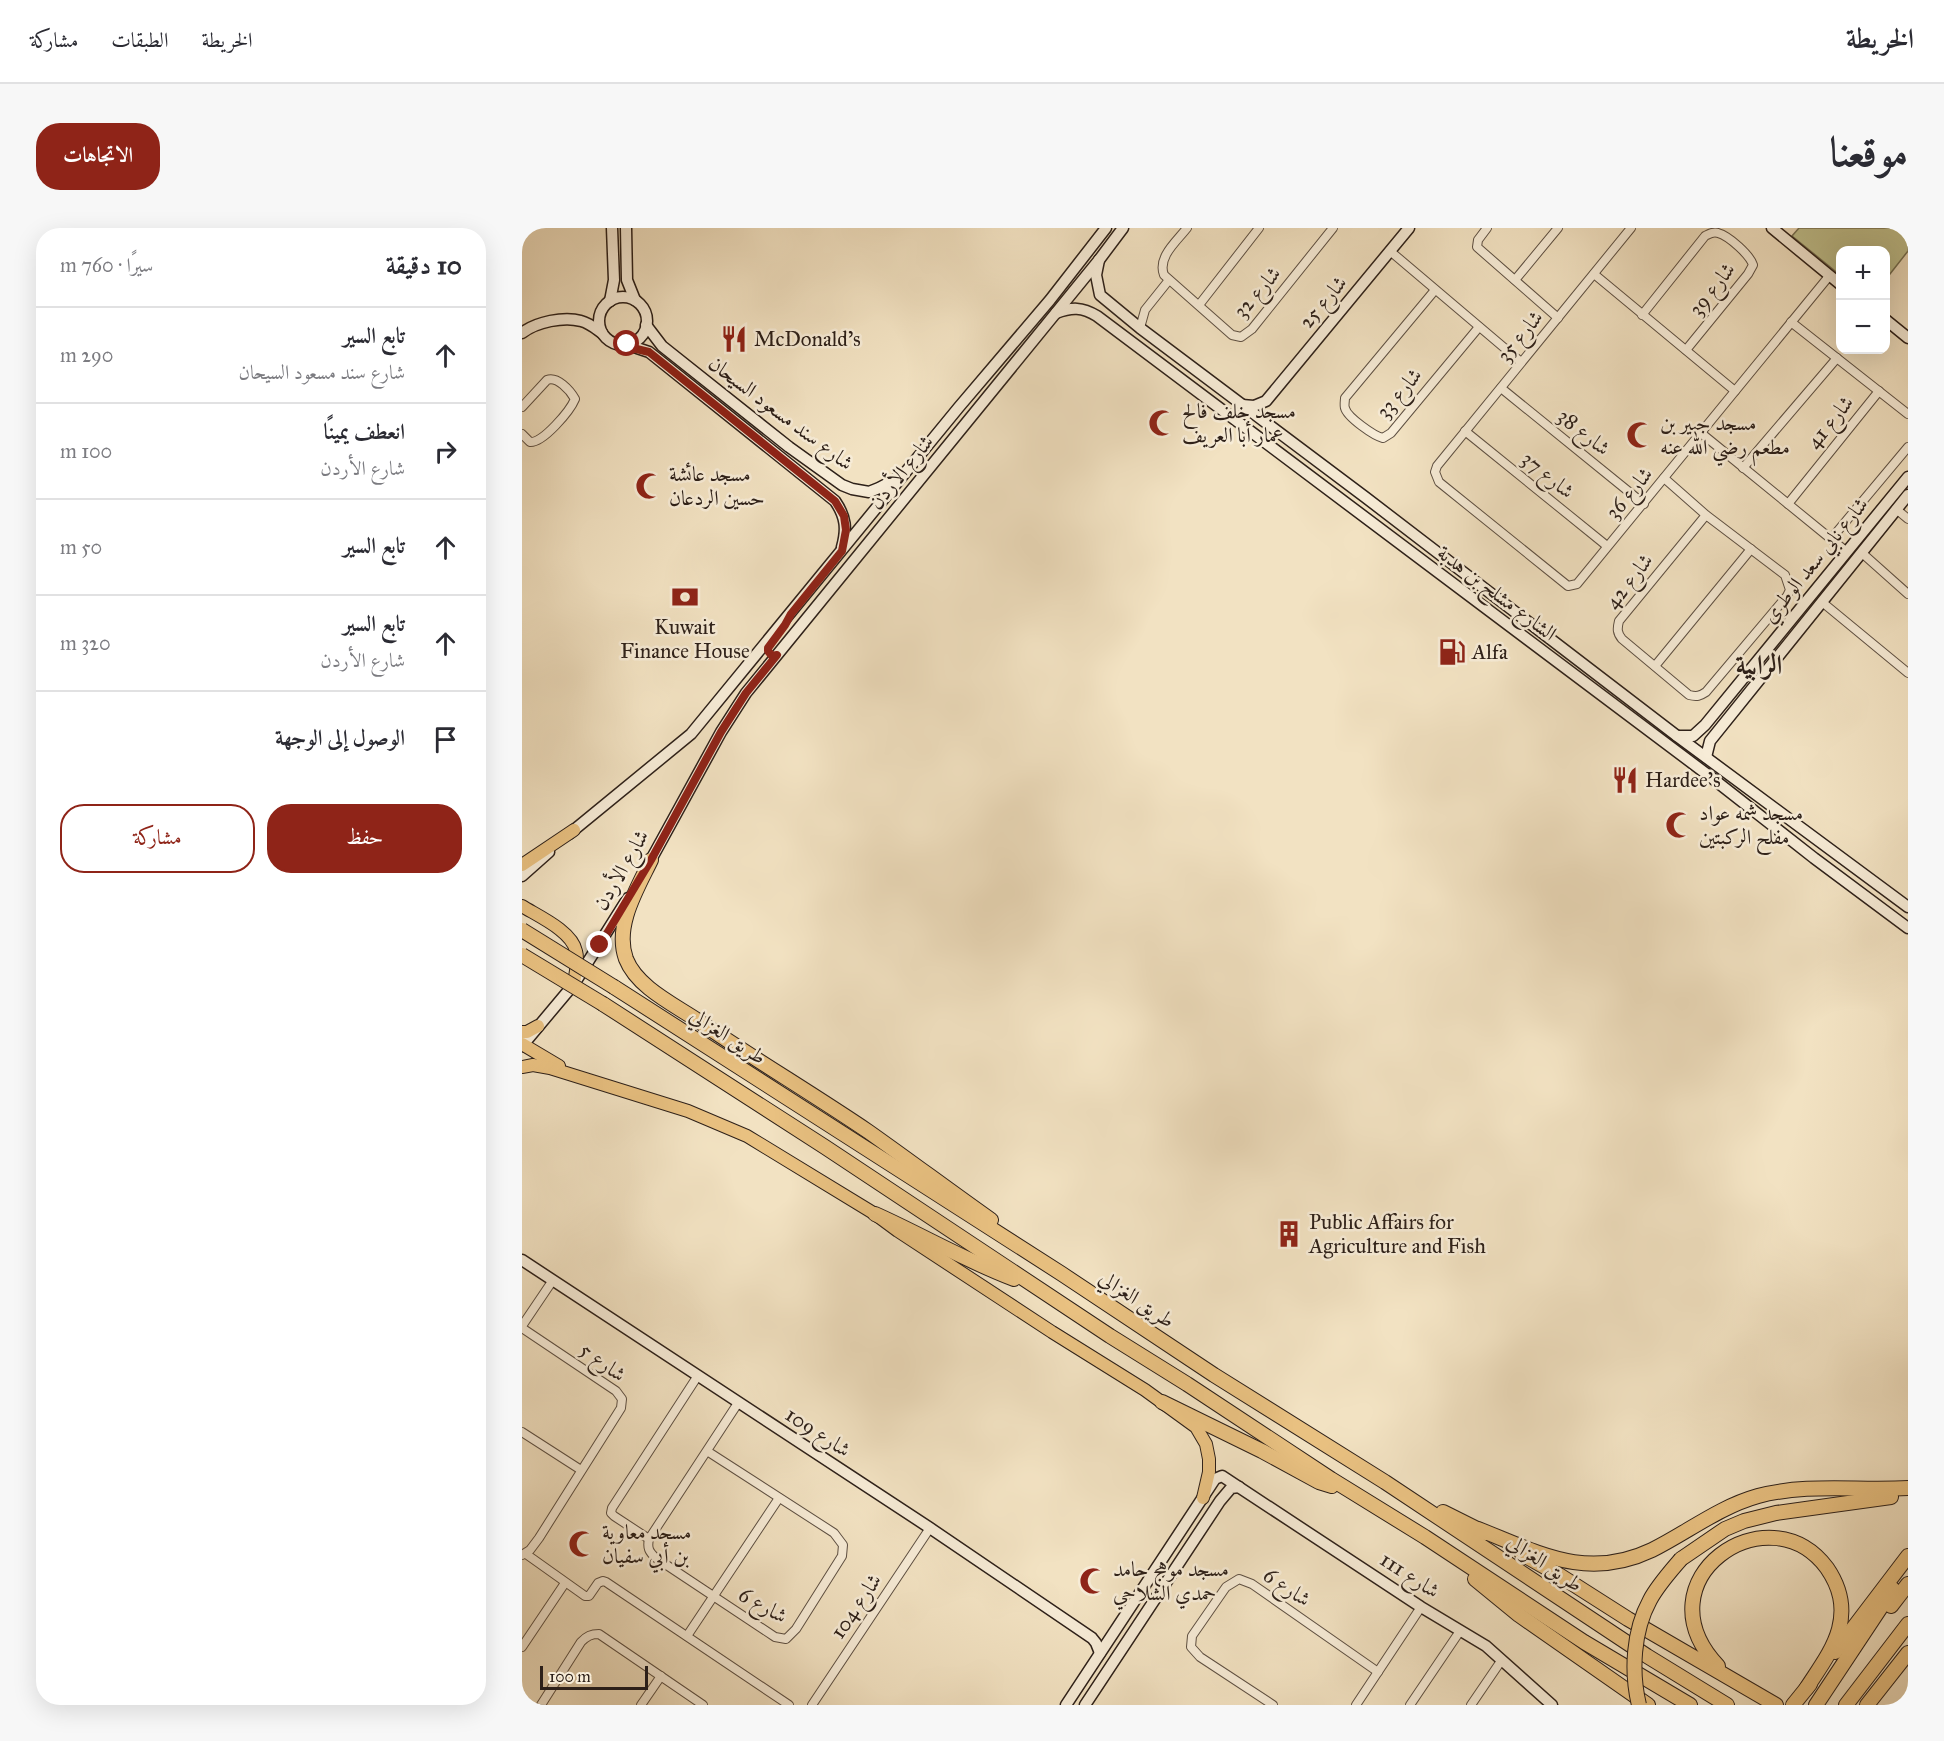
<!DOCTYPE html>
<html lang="ar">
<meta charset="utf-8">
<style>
body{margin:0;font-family:"IM FELL Great Primer",Amiri,serif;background:#f7f7f7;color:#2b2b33;direction:rtl}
.controls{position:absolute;right:18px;top:18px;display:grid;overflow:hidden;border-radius:12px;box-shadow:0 6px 24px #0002}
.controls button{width:54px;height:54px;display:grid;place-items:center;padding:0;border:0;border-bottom:2px solid #e1e1e2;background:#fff;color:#2b2b33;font:30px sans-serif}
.scale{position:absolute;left:18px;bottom:15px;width:108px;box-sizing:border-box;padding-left:6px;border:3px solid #2d2019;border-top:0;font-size:16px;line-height:21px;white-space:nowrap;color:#2d2019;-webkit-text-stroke:4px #f7ecd7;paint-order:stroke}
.stop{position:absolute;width:18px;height:18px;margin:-14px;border:4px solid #8f2418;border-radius:50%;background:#fff}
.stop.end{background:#8f2418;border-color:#fff;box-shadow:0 2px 6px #0008}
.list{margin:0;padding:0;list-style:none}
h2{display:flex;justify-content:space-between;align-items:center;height:78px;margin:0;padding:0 24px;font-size:26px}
h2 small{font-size:20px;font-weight:400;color:#7c7c81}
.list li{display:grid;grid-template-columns:39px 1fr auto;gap:18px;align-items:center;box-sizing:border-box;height:96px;padding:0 24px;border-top:2px solid #e1e1e2}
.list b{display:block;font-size:22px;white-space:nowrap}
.list p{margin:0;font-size:20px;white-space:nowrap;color:#7c7c81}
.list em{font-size:20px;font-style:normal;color:#7c7c81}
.actions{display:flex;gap:12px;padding:18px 24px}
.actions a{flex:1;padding:14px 0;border:2px solid #8f2418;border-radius:24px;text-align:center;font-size:21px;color:#8f2418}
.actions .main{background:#8f2418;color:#fff}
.icon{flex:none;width:33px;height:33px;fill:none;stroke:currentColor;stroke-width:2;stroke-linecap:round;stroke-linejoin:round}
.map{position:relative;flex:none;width:1386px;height:1477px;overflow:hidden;direction:ltr;border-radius:24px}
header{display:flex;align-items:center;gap:36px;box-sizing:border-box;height:84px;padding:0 30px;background:#fff;border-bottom:2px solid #e1e1e2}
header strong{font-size:28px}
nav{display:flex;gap:33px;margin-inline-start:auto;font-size:21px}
.intro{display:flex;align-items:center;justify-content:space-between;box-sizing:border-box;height:144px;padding:0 36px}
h1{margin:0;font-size:42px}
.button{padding:15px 27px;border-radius:24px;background:#8f2418;color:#fff;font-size:21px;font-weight:700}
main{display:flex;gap:36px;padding:0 36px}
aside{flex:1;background:#fff;border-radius:24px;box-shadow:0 6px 24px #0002}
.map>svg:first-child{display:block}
.green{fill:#c0c28f;stroke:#767154;stroke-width:1.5}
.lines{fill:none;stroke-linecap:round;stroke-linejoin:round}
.street-casing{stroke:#5e5043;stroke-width:10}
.secondary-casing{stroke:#2d2019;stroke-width:13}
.primary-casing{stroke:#2d2019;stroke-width:14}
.highway-casing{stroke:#2d2019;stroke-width:16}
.street{stroke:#f7ecd7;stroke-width:8}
.secondary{stroke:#f7ecd7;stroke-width:10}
.primary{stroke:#e9c181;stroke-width:12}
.highway{stroke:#e9c181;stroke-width:14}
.highway-bridge-casing{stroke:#2d2019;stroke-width:16;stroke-linecap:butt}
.highway-bridge{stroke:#e9c181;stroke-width:14}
.route{stroke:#8f2418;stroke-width:8}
.labels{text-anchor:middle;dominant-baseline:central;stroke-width:5;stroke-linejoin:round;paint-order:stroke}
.street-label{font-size:21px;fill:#2d2019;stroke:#f7ecd7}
.poi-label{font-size:21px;fill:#2d2019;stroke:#f7ecd7;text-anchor:start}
.district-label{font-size:27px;font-weight:bold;fill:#2d2019;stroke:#f7ecd7}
</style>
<header>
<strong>الخريطة</strong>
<nav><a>الخريطة</a><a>الطبقات</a><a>مشاركة</a></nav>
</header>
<div class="intro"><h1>موقعنا</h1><a class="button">الاتجاهات</a></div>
<main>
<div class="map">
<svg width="1386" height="1477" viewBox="0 0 1386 1477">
<rect width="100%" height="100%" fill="#f2e2c2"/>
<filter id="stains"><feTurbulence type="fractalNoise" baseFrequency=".00333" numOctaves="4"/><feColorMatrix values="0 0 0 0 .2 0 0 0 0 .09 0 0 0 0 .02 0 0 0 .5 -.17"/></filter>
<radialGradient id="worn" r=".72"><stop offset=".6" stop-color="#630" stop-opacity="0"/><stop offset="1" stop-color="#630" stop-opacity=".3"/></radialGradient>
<polygon class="green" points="1277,0 1386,0 1386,23 1364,51 1364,22 1318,22 1318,47 1270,8"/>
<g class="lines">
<defs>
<g id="street">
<path d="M665,0C655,13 635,29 642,47L710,107L719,109L730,101L811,0"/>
<polyline points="965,0 956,12 955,19 1036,90"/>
<polyline points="1109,0 915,238 913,244 917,254 1046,358 1055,356 1308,47"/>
<polyline points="868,23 999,134"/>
<polyline points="1072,46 1213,163"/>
<polyline points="993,52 1036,0"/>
<path d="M913,62L823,170C823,172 822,178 823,180C825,189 852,208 861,210L869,205L957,99"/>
<polyline points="677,77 737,0"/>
<path d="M1120,87L1183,8C1187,6 1191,3 1196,5C1207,8 1228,27 1231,37L1226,46L1164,122"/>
<polyline points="1269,94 1386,186"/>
<polyline points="618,100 623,82 647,52"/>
<polyline points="979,160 1122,276"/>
<path d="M0,179L25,152C35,148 48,162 53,171C48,183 21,215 8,214L0,206"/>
<polyline points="943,203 1085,318"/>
<polyline points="1179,205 1325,324"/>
<polyline points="1221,240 1315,130"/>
<path d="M1142,250L1184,287L1263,347L1268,362L1265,368L1184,464C1178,468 1175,469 1167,467L1100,411C1095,405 1095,401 1097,393L1184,287"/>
<polyline points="1266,276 1357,163"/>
<polyline points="1374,281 1386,291"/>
<polyline points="1309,311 1386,219"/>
<polyline points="1340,325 1386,366"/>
<polyline points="1300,374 1386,445"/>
<polyline points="1133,438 1229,321"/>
<polyline points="0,1098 31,1052"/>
<polyline points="0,1100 94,1163 100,1171 99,1180 17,1310 8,1322 0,1327"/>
<polyline points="0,1204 59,1242"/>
<path d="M185,1223L312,1305L321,1317L320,1328L274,1401L264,1411L253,1409L134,1330C127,1324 125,1320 127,1311L216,1175"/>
<polyline points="127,1311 92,1288 89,1285 90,1280 175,1149"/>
<polyline points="4,1326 63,1368 67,1368 76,1355 81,1353 84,1354 267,1477"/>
<polyline points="165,1408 257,1270"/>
<polyline points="0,1419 43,1355"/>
<path d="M19,1477L59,1414C65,1408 69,1406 77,1406L181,1477"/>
<polyline points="119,1477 139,1448"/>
<polyline points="290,1477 408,1300"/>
<polyline points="751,1477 678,1429 669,1419 670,1408 704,1359 717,1351 730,1356 856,1444"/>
<polyline points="834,1477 899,1379"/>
<polyline points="888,1477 938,1403"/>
<polyline points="949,1477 979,1433"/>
</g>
<g id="secondary">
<polyline points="104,0 105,52 113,72"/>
<polyline points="1250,0 1318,56"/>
<polyline points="577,32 574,47 578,67 618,100 843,269 1155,508 1386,679"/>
<circle cx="101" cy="93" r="24"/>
<polyline points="88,73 92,52 90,0"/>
<path d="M534,85C550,79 560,79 575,88L1190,550L1292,630L1386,700"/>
<polyline points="1364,92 1386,110"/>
<polyline points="124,97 140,118 267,219 320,257 330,261 347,264 357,260 376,250"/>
<path d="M0,105C14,94 42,88 59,93C67,95 73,100 80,105"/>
<path d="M98,116L115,120L127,124L313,273C324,289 325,301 320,319"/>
<polyline points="720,177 732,178 744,173 887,0"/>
<polyline points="1155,508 1171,508 1183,497 1386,249"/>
<polyline points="1184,529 1188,513 1386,267"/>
<polyline points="47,606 169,506 437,179 528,72 584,0"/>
<polyline points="125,639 199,504 224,465 577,32 601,0"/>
<polyline points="0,648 27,624"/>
<polyline points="0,818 52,756 106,670"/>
<polyline points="0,1032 408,1300 570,1410 574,1415 578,1425"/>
<polyline points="544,1477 693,1251 700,1248 899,1379 964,1418 1030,1477"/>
<polyline points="563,1477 698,1273 709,1260 717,1259"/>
</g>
<g id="primary">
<polyline points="0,637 52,602"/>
<path d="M0,678C16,688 50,703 54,723C57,733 53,746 52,756"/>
<polyline points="0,804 5,804 16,798"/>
<polyline points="0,816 37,838"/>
<polyline points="0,839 11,837 28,840 166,883 225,908 353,986 376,1003 530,1104 623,1162 674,1199 684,1216 687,1231 687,1244 681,1270"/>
</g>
<g id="highway">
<path d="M129,632C115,661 92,698 104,731C115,759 151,776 175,792C232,831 291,866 347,904C388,933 428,963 469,992"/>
<polyline points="92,759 540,1046 692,1147 863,1254 1125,1428 1205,1477"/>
<polyline points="81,776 303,919 588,1108 665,1156 809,1251 903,1309 1062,1414 1168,1477"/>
<path d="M353,986C400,1007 444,1033 492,1051"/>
<polyline points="640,1174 740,1223 797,1254 810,1258"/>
<polyline points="921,1284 963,1305"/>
<path d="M956,1301C1017,1325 1065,1353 1130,1322C1166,1304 1197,1279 1236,1268C1285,1255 1336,1263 1386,1260"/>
<polyline points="1000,1326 1037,1347 1106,1391 1254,1477"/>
<polyline points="1159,1331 1203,1301 1222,1293 1254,1285 1369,1269"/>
<polyline points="953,1351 997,1387 1126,1477"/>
<polyline points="1369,1378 1386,1356"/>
<polyline points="1313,1424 1386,1328"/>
<path d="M1196,1438C1115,1352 1246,1261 1305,1340C1318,1359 1323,1378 1317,1401C1311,1423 1296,1442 1284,1461"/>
<polyline points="1271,1477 1288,1456"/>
<polyline points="1294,1477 1371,1361"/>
<polyline points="1324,1477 1386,1396"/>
<polyline points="1345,1477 1386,1425"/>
</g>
</defs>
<use href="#street" class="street-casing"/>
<use href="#secondary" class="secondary-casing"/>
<use href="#primary" class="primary-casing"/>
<use href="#highway" class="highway-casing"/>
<use href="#street" class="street"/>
<use href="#secondary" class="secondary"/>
<use href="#primary" class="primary"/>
<use href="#highway" class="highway"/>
<defs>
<g id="highway-bridge">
<polyline points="0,702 92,759"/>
<polyline points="0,727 81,776"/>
<path d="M1117,1477C1109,1444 1111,1403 1128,1372C1136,1357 1148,1344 1159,1331"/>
</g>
</defs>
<use href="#highway-bridge" class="highway-bridge-casing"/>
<use href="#highway-bridge" class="highway-bridge"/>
</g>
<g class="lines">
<polyline class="route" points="78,717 129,632 199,504 224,465 255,427 250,428 246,423 246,420 263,397 269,386 320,323 324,302 322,288 313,273 127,124 98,117 105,116"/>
</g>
<defs>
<symbol id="restaurant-bare" viewBox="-9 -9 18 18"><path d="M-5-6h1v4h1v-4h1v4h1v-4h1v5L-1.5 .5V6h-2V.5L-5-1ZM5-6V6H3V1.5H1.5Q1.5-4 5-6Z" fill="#8f2418" stroke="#f7ecd7" stroke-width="2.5" paint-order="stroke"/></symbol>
<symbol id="mosque-bare" viewBox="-9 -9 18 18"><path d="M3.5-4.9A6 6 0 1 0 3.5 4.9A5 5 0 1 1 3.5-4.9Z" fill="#8f2418" stroke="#f7ecd7" stroke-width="2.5" paint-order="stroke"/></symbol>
<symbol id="bank-bare" viewBox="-9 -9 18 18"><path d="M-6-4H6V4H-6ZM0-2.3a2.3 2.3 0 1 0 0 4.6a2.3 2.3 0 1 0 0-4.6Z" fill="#8f2418" stroke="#f7ecd7" stroke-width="2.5" paint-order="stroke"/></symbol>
<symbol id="fuel-bare" viewBox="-9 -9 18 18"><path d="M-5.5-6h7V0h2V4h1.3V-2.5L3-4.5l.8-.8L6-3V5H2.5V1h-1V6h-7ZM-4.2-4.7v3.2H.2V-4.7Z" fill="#8f2418" stroke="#f7ecd7" stroke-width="2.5" paint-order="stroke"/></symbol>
<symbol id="building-bare" viewBox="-9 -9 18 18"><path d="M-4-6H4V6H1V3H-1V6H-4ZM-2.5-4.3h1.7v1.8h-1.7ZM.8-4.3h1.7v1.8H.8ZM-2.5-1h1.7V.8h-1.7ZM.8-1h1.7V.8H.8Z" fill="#8f2418" stroke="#f7ecd7" stroke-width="2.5" paint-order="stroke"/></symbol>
</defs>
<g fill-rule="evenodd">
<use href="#restaurant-bare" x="193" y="92" width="38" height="38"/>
<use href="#mosque-bare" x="621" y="176" width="38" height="38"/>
<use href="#mosque-bare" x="1099" y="188" width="38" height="38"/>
<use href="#mosque-bare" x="108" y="239" width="38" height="38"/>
<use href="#bank-bare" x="144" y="350" width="38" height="38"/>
<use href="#fuel-bare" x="911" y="405" width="38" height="38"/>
<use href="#restaurant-bare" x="1084" y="533" width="38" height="38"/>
<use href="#mosque-bare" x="1138" y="578" width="38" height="38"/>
<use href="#building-bare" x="748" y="987" width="38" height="38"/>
<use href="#mosque-bare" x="41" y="1297" width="38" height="38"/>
<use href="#mosque-bare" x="552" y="1334" width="38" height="38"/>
</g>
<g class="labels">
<g class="street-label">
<text transform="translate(1190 61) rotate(-52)">شارع 39</text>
<text transform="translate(735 64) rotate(-49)">شارع 32</text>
<text transform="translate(801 74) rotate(-50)">شارع 25</text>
<text transform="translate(998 108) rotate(-51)">شارع 35</text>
<text transform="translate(877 165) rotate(-50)">شارع 33</text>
<text transform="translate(259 185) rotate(37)">شارع سند مسعود السيحان</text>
<text transform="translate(1308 194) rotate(-51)">شارع 41</text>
<text transform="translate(1062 204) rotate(39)">شارع 38</text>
<text transform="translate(379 244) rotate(-51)">شارع الأردن</text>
<text transform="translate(1026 247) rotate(39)">شارع 37</text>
<text transform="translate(1107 265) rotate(-50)">شارع 36</text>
<text transform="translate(1293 332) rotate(-51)">شارع نابي سعد الوطري</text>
<text transform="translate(1107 353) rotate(-52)">شارع 42</text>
<text transform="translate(975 365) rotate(37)">الشارع مشلح بن هدبة</text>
<text transform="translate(99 642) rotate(-60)">شارع الأردن</text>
<text transform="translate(206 808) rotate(33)">طريق الغزالي</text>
<text transform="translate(615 1071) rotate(34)">طريق الغزالي</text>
<text transform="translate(81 1134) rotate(36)">شارع 5</text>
<text transform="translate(296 1204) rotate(33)">شارع 109</text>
<text transform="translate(1023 1335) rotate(34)">طريق الغزالي</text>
<text transform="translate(888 1347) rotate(33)">شارع 111</text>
<text transform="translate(765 1359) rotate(34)">شارع 6</text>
<text transform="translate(241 1377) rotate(29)">شارع 6</text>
<text transform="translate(334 1378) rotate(-56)">شارع 104</text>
</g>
<g class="poi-label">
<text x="232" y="111">McDonald's</text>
<text x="660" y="183">مسجد خلف فالح<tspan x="660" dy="24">عمار أبا العريف</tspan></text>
<text x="1138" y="195">مسجد جبير بن<tspan x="1138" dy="24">مطعم رضي الله عنه</tspan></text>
<text x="147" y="246">مسجد عائشة<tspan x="147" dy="24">حسين الردعان</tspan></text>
<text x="163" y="399" text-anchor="middle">Kuwait<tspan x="163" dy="24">Finance House</tspan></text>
<text x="950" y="424">Alfa</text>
<text x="1123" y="552">Hardee's</text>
<text x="1177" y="585">مسجد شمه عواد<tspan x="1177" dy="24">مفلح الركبتين</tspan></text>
<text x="787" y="994">Public Affairs for<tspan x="787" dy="24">Agriculture and Fish</tspan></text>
<text x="80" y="1304">مسجد معاوية<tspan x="80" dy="24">بن أبي سفيان</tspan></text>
<text x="591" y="1341">مسجد موهج حامد<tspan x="591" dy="24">حمدي الشلاحي</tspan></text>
</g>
<g class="district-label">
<text x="1237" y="436">الرابية</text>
</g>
</g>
<rect width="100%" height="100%" filter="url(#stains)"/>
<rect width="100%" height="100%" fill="url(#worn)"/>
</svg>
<div class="controls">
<button>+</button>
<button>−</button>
</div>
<div class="scale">100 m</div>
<div class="stop" style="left:105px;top:116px"></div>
<div class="stop end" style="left:78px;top:717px"></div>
</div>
<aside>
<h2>10 دقيقة<small>سيرًا · 760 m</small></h2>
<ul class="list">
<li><svg class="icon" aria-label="ahead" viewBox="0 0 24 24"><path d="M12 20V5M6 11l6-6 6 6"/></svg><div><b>تابع السير</b><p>شارع سند مسعود السيحان</p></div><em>290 m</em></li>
<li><svg class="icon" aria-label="right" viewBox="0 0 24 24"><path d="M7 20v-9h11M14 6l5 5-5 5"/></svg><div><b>انعطف يمينًا</b><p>شارع الأردن</p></div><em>100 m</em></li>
<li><svg class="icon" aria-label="ahead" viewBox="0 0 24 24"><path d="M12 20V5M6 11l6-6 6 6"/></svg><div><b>تابع السير</b></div><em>50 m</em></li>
<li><svg class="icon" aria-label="ahead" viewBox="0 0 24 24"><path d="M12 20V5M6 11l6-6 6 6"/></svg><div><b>تابع السير</b><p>شارع الأردن</p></div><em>320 m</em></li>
<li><svg class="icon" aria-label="arrive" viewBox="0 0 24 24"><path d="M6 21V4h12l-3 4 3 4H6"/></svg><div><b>الوصول إلى الوجهة</b></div></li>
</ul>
<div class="actions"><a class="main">حفظ</a><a>مشاركة</a></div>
</aside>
</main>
